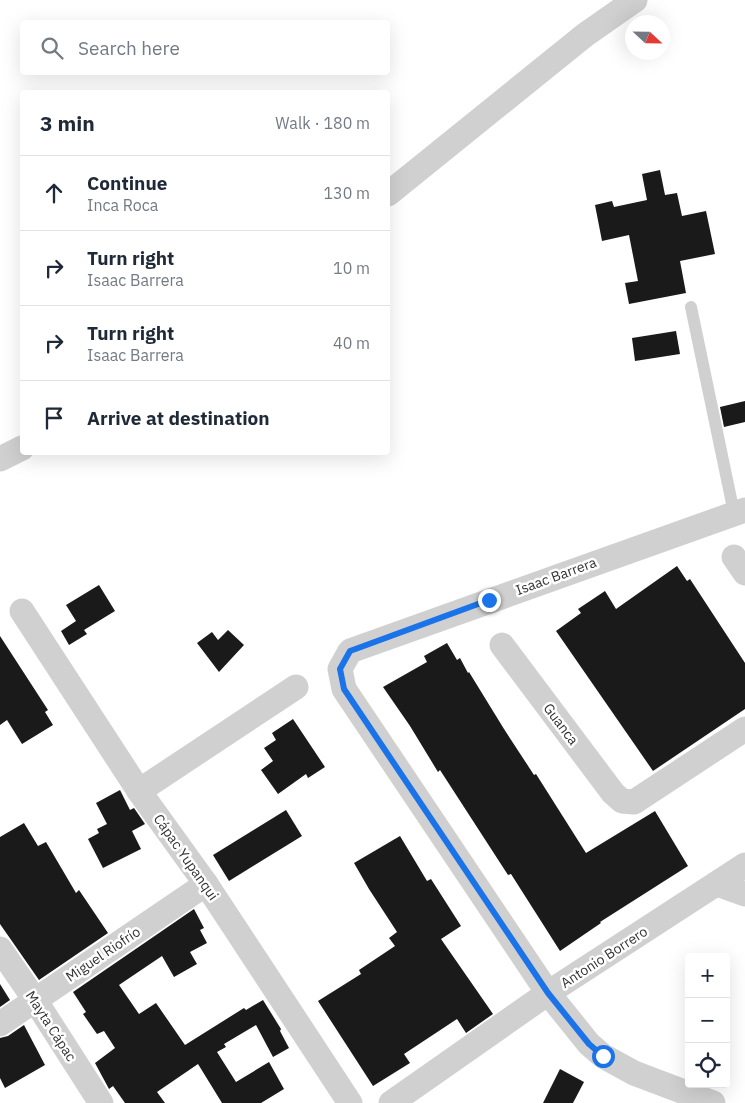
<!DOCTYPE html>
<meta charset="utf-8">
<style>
body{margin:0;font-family:"IBM Plex Sans",sans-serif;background:#f6f6f7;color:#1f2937}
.controls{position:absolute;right:15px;bottom:15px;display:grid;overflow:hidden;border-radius:5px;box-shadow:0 5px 20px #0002}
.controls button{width:45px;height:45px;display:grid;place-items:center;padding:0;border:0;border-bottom:1px solid #e0e1e3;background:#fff;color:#1f2937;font:25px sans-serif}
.compass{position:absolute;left:625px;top:15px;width:45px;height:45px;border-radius:50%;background:#fff;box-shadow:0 5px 20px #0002;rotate:112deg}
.stop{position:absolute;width:15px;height:15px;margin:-11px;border:4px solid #1a73e8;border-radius:50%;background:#fff}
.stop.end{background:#1a73e8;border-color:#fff;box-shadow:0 1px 5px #0008}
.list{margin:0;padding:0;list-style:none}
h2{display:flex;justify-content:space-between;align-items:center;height:65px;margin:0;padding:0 20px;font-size:21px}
h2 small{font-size:16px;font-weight:400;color:#747a83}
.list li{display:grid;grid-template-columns:32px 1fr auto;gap:15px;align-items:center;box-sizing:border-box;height:75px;padding:0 20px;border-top:1px solid #e0e1e3}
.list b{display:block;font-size:19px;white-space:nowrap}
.list p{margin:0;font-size:16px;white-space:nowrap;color:#747a83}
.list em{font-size:16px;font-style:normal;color:#747a83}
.icon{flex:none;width:28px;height:28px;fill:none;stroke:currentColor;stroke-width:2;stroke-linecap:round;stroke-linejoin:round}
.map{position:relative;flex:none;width:745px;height:1103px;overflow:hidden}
.search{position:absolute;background:#fff;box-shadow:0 5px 20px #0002;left:20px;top:20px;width:370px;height:55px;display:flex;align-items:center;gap:12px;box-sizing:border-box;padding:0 18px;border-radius:5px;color:#747a83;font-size:19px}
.panel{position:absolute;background:#fff;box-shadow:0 5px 20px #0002;left:20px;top:90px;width:370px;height:365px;border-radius:5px}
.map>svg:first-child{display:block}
.building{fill:#1a1a1a}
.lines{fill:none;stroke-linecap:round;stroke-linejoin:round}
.service{stroke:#d0d0d0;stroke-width:12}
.minor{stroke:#d0d0d0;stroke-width:25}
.route{stroke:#1a73e8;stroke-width:6}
.labels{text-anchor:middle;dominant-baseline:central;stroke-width:5;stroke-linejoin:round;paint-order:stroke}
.street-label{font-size:14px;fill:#333;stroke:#fff}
</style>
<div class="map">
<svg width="745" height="1103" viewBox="0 0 745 1103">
<rect width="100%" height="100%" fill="#fff"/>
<g class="building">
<polygon points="660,170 665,195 677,193 682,216 706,211 715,254 680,261 686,293 629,304 625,283 638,281 629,235 602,241 595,205 612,201 614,207 647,200 642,174"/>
<polygon points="676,331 680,354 635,361 632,338"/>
<polygon points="745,401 745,422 724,427 720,407"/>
<polygon points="677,566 687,581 690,579 745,663 745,709 653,771 556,631 581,613 578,609 605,591 616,609"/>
<polygon points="99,585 115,611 84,630 87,634 69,645 61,631 76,621 66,605"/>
<polygon points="228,630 244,645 219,672 197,643 212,632 218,640"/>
<polygon points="0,636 48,710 45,712 53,725 22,744 7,720 0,725"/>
<polygon points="447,643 457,660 460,658 468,673 469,672 504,729 534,775 536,774 586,853 655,811 688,866 600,922 601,923 560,951 511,874 508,875 440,770 438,772 410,726 383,687 427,662 424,656"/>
<polygon points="293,719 325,767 308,778 306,774 278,794 261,770 273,761 264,748 276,740 272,733"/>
<polygon points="120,790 130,810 134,808 145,824 132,831 141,849 103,868 88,839 99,833 97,829 107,824 96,803"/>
<polygon points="286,810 302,836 229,881 213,855"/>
<polygon points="24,823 38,846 46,842 76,893 79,890 108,933 39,980 0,924 0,837"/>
<polygon points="400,836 427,881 431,879 461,926 441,939 493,1014 466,1033 457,1019 404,1054 410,1063 373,1086 318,1001 361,974 359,970 395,946 389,938 397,932 369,889 354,863"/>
<polygon points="194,909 204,928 200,930 207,943 190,952 197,964 174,977 162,956 119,985 139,1014 156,1003 185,1045 244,1008 246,1010 263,1000 281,1029 280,1031 289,1048 273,1057 256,1025 224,1044 226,1047 217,1052 236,1082 269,1062 284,1089 261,1103 222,1103 198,1064 157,1092 165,1103 125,1103 113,1086 109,1089 95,1063 115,1048 104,1031 97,1034 83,1014 86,1012 73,992"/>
<polygon points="0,984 10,1000 0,1007"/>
<polygon points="24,1025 45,1065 5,1088 0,1078 0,1038 8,1036"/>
<polygon points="560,1069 584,1082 573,1103 543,1103"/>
</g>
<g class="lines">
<polyline class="service" points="691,307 734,513"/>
<g class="minor">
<polyline points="388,194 585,35 635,0"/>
<polyline points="0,459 22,448"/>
<polyline points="734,557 745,573"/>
<polyline points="22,611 139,791 206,884 350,1103"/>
<polyline points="502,645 613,793 622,801 634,802 745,729"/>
<polyline points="139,791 296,687"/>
<polyline points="717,884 745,894"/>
<polyline points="0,949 35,1000 101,1103"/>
<polyline points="0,1024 206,884"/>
<polyline points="391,1103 548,993 745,865"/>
<polyline points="713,1103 634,1073 603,1056 589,1044 548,993 344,689 340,669 350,651 745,510"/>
</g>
</g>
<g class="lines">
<polyline class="route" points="489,600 350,651 340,669 344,689 548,993 589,1044 603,1056"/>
</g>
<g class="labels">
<g class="street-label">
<text transform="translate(556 576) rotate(-20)">Isaac Barrera</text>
<text transform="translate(561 724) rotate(53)">Guanca</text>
<text transform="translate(186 857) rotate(55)">Cápac Yupanqui</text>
<text transform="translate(103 954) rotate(-34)">Miguel Riofrío</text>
<text transform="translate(604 957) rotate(-33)">Antonio Borrero</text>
<text transform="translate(51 1026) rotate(57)">Mayta Cápac</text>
</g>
</g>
</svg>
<div class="controls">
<button>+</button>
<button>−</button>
<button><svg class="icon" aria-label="locate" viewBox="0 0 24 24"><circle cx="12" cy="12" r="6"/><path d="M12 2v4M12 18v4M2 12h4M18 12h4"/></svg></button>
</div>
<svg class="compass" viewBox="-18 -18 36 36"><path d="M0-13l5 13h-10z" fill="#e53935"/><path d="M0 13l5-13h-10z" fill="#747a83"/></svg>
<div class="stop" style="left:603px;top:1056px"></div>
<div class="stop end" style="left:489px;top:600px"></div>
<div class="search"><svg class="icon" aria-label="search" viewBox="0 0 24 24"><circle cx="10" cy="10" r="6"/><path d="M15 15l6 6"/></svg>Search here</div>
<section class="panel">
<h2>3 min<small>Walk · 180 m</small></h2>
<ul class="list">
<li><svg class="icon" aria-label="ahead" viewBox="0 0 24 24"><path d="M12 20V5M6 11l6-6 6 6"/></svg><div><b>Continue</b><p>Inca Roca</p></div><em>130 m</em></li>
<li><svg class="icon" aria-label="right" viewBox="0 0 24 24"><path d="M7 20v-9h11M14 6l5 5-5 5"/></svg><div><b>Turn right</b><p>Isaac Barrera</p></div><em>10 m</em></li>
<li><svg class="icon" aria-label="right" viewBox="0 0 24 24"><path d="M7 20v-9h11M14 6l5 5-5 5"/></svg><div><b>Turn right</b><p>Isaac Barrera</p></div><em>40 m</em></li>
<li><svg class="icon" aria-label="arrive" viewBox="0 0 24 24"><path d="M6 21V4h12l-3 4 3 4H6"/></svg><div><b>Arrive at destination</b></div></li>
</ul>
</section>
</div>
